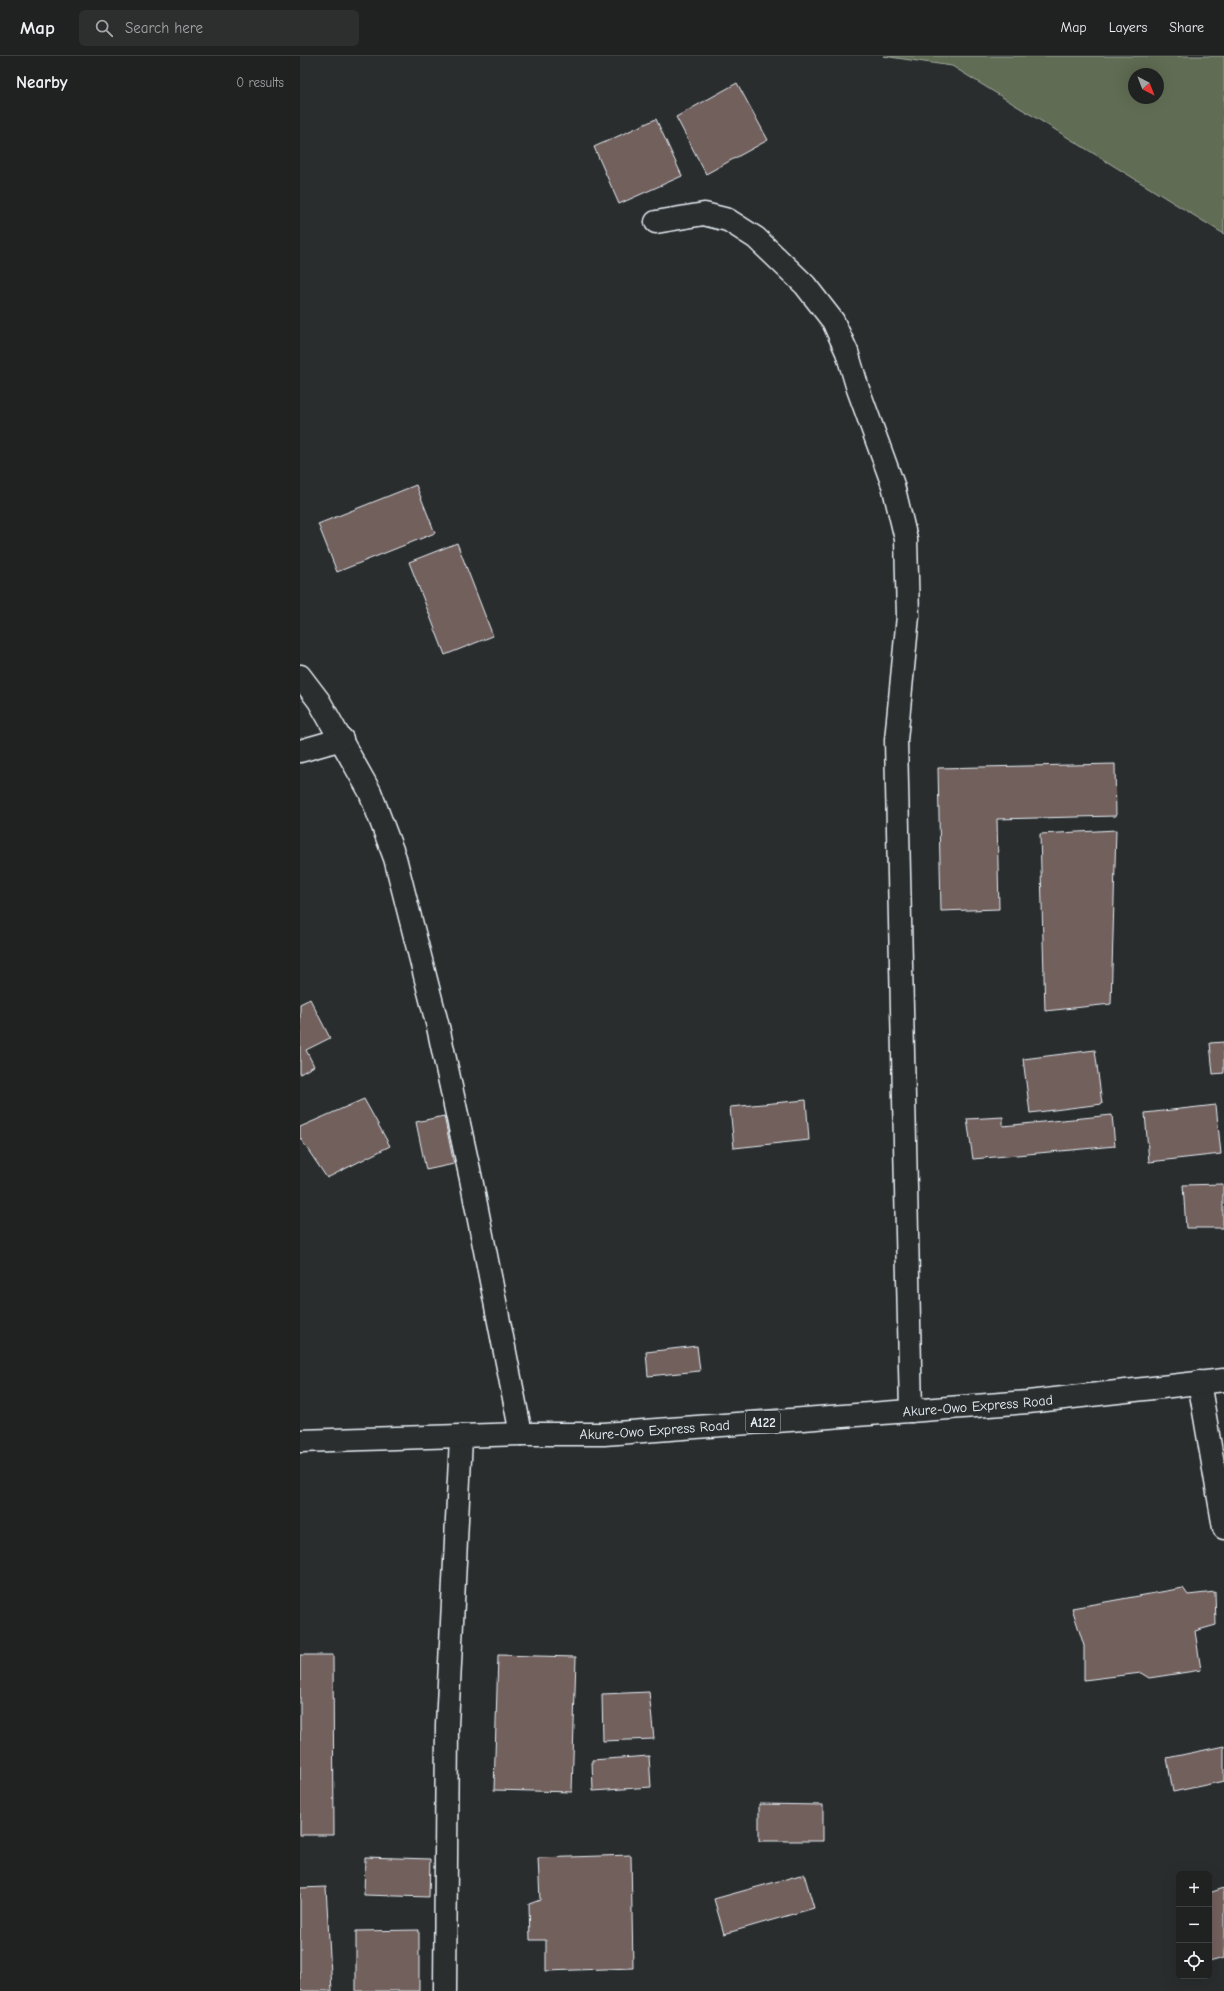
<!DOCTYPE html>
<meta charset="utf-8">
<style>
body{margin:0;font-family:"Comic Neue",sans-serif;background:#2d2f2f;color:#f1f3f6}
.controls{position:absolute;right:12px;bottom:12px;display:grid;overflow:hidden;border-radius:6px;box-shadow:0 4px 16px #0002}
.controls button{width:36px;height:36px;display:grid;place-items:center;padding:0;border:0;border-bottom:1px solid #3d3f40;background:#202222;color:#f1f3f6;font:20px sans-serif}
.compass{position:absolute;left:828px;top:12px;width:36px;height:36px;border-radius:50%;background:#202222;box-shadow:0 4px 16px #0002;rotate:138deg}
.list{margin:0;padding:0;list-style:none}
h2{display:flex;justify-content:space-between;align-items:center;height:52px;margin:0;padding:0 16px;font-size:17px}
h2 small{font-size:13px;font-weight:400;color:#a2a4a5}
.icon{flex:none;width:22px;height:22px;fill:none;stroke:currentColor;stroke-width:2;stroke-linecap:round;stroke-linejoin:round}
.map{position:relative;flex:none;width:924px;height:1935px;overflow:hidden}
header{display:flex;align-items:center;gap:24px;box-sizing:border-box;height:56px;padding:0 20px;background:#202222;border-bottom:1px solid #3d3f40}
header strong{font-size:19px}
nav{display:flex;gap:22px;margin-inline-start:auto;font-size:14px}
.search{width:280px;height:36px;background:#2d2f2f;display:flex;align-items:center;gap:10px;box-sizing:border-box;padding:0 14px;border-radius:6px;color:#a2a4a5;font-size:15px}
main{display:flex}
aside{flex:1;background:#202222}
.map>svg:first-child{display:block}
.green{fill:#616c53;stroke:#a4aea6;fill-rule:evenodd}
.building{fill:#72605d;stroke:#e8f1f8}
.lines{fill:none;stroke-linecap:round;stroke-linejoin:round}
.minor-casing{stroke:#e8f1f8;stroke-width:25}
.highway-casing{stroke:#e8f1f8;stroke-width:25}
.minor{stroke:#2a2d2e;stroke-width:22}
.highway{stroke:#2a2d2e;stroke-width:22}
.labels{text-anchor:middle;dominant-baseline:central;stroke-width:4;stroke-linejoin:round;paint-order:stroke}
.shield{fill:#2a2d2e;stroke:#afb6bb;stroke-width:1}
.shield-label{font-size:13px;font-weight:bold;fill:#e8f1f8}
.street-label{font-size:14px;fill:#e8f1f8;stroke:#2a2d2e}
</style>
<header>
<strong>Map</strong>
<div class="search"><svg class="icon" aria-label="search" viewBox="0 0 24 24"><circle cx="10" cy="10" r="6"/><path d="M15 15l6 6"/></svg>Search here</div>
<nav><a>Map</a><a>Layers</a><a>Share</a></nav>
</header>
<main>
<aside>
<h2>Nearby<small>0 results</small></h2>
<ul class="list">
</ul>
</aside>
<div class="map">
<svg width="924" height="1935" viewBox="0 0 924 1935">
<rect width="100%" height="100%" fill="#2a2d2e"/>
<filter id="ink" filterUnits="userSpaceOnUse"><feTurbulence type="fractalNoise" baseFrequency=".025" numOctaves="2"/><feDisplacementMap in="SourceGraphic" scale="8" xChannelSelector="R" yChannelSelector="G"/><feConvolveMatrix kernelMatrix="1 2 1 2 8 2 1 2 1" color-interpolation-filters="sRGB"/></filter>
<g filter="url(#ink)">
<path class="green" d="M583,0H924V178L652,10ZM834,18H858V42H834Z"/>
<g class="building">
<polygon points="437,27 468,84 406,118 376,61"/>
<polygon points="356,63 382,120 319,148 294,91"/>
<polygon points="116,429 135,477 37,516 18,468"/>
<polygon points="157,487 193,580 145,599 109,506"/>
<polygon points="815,708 816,760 697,763 699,853 641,855 638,712"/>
<polygon points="816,774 811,948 745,955 740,778"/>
<polygon points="10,943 30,982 6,994 14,1010 0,1018 0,948"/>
<polygon points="924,986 924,1017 913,1018 910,987"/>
<polygon points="795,994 802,1048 730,1057 723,1003"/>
<polygon points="64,1043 90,1090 27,1122 0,1082 0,1071"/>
<polygon points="506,1044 509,1084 434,1092 430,1051"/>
<polygon points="916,1049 921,1098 849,1106 845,1057"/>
<polygon points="812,1059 815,1090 673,1103 667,1063 703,1061 703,1070"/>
<polygon points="144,1060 154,1108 126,1114 116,1066"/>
<polygon points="923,1128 923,1172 886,1172 883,1129"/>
<polygon points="397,1290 400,1315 348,1320 346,1296"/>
<polygon points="883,1532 888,1539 915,1536 916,1569 895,1575 901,1614 849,1622 841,1617 784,1624 784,1590 772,1552"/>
<polygon points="0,1599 33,1599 34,1779 0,1779"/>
<polygon points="198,1599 276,1601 272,1736 194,1734"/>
<polygon points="349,1636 354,1683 303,1685 302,1638"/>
<polygon points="924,1690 924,1725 873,1736 867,1702"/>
<polygon points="349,1700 351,1731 293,1735 292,1704"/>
<polygon points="459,1748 523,1749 523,1785 459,1785"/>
<polygon points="331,1799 333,1912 246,1915 246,1884 230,1884 229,1848 240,1844 238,1802"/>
<polygon points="65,1801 130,1803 129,1841 64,1839"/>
<polygon points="504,1818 514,1852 424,1878 414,1843"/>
<polygon points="26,1831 32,1935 0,1935 0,1832"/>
<polygon points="924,1832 924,1902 909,1906 909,1837"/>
<polygon points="119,1874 119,1935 56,1935 56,1875"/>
</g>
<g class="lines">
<defs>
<g id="minor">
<polyline points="356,166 404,158 428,164 456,182 505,229 533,265 547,296 558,333 593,429 606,483 608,560 596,684 611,1355"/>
<polyline points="0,620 19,645 70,736 95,802 138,971 171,1123 221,1378"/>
<polyline points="0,695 42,683"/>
<polyline points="899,1326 924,1472"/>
<polyline points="145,1935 147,1669 161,1382"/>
</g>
<g id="highway">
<path id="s1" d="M0,1385L221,1378H304L728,1346L924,1324"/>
</g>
</defs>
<use href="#minor" class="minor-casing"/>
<use href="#highway" class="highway-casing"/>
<use href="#minor" class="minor"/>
<use href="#highway" class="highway"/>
</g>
</g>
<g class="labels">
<rect class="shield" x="446" y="1355" width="34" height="22" rx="3"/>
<g class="shield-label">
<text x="463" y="1366">A122</text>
</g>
<g class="street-label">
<text stroke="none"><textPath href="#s1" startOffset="679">Akure-Owo Express Road</textPath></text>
<text stroke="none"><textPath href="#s1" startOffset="355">Akure-Owo Express Road</textPath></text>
</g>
</g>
</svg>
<div class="controls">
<button>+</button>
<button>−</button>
<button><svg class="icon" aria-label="locate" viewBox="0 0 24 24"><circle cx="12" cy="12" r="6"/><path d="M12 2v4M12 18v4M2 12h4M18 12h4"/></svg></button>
</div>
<svg class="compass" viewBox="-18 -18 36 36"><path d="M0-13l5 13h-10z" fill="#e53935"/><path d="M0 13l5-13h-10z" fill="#a2a4a5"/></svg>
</div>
</main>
